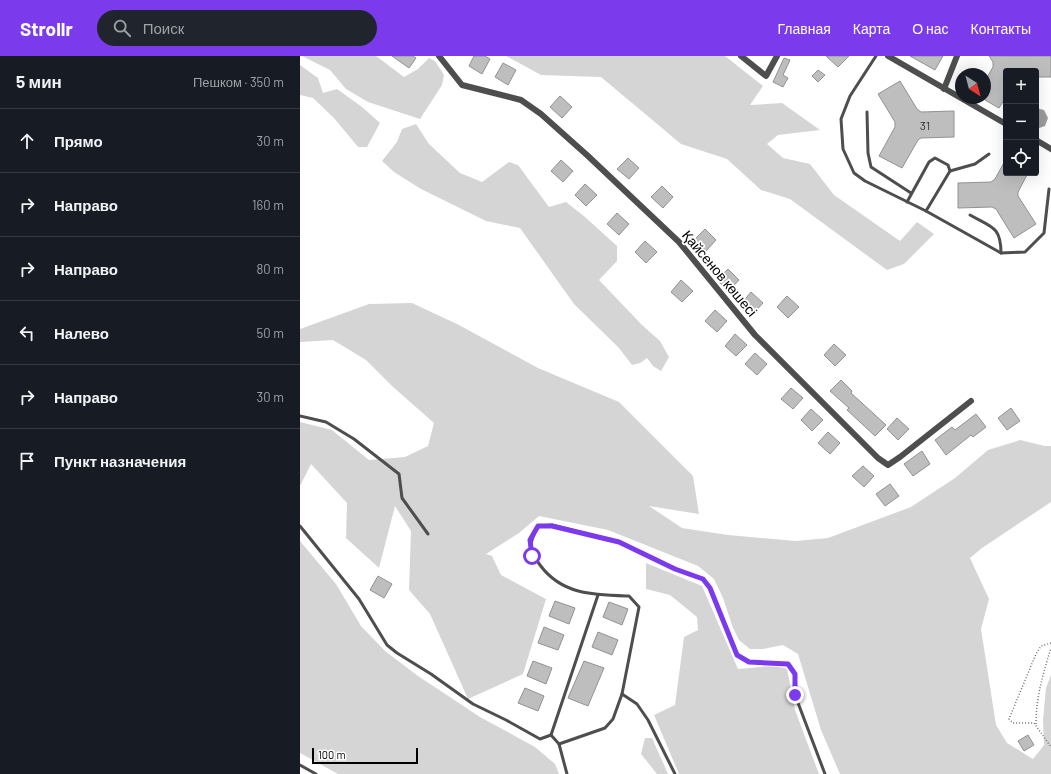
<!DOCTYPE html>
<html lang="ru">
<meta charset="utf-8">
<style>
body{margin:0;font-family:Barlow,sans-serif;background:#20242c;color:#f1f3f6}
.controls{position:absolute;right:12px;top:12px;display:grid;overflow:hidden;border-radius:4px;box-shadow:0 4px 16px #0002}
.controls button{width:36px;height:36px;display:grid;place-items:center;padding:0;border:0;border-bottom:1px solid #363941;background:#171b24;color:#f1f3f6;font:20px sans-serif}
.compass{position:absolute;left:655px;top:12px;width:36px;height:36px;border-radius:50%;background:#171b24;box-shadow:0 4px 16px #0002;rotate:144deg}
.scale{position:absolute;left:12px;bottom:10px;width:106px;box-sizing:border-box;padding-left:4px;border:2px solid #000;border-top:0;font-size:11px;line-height:14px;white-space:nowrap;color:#000;-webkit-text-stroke:3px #fff;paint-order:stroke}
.stop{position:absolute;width:12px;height:12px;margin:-9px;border:3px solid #7c3aed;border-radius:50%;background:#fff}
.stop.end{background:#7c3aed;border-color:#fff;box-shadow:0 1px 4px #0008}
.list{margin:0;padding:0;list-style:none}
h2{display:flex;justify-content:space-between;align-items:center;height:52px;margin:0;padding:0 16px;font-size:17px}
h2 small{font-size:13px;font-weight:400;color:#9ea1a6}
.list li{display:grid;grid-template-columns:26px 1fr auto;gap:12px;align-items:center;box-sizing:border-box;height:64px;padding:0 16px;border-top:1px solid #363941}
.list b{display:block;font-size:15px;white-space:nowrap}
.list em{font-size:13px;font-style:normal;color:#9ea1a6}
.icon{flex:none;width:22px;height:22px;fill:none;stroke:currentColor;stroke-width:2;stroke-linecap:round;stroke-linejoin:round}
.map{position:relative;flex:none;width:751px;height:718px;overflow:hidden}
header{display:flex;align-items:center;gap:24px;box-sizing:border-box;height:56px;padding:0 20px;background:#7c3aed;color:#fff}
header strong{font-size:19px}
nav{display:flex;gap:22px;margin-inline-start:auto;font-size:14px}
.search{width:280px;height:36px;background:#20242c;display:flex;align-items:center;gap:10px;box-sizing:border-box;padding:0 14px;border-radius:22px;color:#9ea1a6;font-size:15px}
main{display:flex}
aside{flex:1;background:#171b24}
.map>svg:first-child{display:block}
.green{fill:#d5d5d5}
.water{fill:#9c9c9c}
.building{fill:#bebebe;stroke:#929292}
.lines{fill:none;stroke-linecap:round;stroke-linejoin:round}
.path{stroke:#707070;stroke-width:1.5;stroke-dasharray:1 2;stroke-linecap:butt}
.lane{stroke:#4e4e4e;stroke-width:3}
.street{stroke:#4e4e4e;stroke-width:6}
.route{stroke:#7c3aed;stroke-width:5}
.labels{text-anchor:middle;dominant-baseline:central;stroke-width:3.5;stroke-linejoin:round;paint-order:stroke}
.number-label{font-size:12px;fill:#303030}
.street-label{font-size:14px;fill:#000;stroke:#fff}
</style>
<header>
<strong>Strollr</strong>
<div class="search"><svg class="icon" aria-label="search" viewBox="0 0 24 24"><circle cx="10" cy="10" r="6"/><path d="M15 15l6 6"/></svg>Поиск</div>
<nav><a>Главная</a><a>Карта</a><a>О нас</a><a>Контакты</a></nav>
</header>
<main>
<aside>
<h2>5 мин<small>Пешком · 350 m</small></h2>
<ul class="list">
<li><svg class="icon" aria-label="ahead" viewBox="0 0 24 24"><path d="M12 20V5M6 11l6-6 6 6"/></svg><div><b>Прямо</b></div><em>30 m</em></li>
<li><svg class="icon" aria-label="right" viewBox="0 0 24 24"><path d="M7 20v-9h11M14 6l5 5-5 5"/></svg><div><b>Направо</b></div><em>160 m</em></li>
<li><svg class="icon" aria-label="right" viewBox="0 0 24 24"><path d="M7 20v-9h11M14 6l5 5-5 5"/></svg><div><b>Направо</b></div><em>80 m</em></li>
<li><svg class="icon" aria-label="left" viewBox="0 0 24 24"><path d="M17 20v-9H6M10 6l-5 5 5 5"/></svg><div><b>Налево</b></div><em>50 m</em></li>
<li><svg class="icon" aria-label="right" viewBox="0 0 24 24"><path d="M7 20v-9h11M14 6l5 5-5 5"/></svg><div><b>Направо</b></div><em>30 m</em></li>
<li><svg class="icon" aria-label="arrive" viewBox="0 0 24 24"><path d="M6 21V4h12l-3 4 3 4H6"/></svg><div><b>Пункт назначения</b></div></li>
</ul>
</aside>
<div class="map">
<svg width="751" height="718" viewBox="0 0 751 718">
<rect width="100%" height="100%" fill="#fff"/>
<g class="green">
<polygon points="2,0 76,0 104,21 118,13 129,2 135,5 144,19 142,29 120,63 68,46 46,33 30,14"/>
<polygon points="206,0 425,0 463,30 450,49 482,47 520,74 478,79 467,88 483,102 510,108 534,139 600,185 617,166 634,178 604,208 587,214 490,143 461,134 427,103 381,88 301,21 241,19"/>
<polygon points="0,9 18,22 23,37 37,33 62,51 80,67 67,91 58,91 34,62 13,42 0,39"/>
<polygon points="116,68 129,88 160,117 182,126 209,106 218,109 249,151 266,146 285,161 317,190 317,205 299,224 342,269 360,285 369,301 361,315 353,310 347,302 340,307 332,309 319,292 274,248 220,172 186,165 121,133 94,116 82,105 97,86 102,73"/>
<polygon points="112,247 159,269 238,312 319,346 393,420 399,458 349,450 382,472 428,479 496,485 528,482 611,451 655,422 688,394 720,384 745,390 751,390 751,446 682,492 670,502 689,543 681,573 696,669 707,687 733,703 744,689 743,664 746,632 751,619 751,718 540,718 521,674 498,598 483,589 463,593 450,593 439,584 433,572 423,542 414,523 398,510 308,474 239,460 219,477 186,498 192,500 201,519 246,543 223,618 168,643 130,558 109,534 111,475 95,450 79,512 46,482 47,447 11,408 0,430 0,366 32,374 69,404 105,401 128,390 134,367 92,330 66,304 33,284 0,286 0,273 69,248"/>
<polygon points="0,485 36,528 61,570 85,595 118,620 180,661 235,691 255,708 259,718 38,718 0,697"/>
<path d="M346,507L402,530L438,613C454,612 472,608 487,613L495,654L519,718H379L354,659L375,649L384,581L398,574L397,561L370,539L346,533Z"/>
<polygon points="345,682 352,682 368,718 357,718 341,698"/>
</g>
<polygon class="water" points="736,52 744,54 748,62 745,70 736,73"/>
<g class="building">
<polygon points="92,0 113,0 116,2 109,12"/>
<polygon points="174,0 185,0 190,3 182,18 169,10"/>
<polygon points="526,0 549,0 538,11"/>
<polygon points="610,0 643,0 635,14"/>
<polygon points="689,0 751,0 751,21 736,21 736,15 706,15 706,41 699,52 685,44 685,25 693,11 693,6"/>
<polygon points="484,2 490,4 483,19 488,22 483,31 473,26"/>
<polygon points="203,7 216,14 208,29 195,21"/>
<polygon points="518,14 525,19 518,26 512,20"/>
<polygon points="600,25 617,53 621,56 654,55 654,81 621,82 618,84 602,112 579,100 595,71 595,66 578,38"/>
<polygon points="260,40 272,51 262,62 250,51"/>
<polygon points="328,102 339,112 329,123 317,113"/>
<polygon points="706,103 706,117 728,117 718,136 718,140 736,168 714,182 696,153 692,151 658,152 658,127 691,126 695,123"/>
<polygon points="261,104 273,115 263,126 251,115"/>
<polygon points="285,128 297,139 286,150 275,139"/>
<polygon points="362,130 373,141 363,152 351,141"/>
<polygon points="317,157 329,168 319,179 307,168"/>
<polygon points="405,173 416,184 406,195 394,184"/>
<polygon points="345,185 357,196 346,207 335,196"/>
<polygon points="428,213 439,224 429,235 417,224"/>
<polygon points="381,224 393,235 382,246 371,236"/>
<polygon points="451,236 463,247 453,258 441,248"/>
<polygon points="487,240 499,251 488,262 477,251"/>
<polygon points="415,254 427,265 417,276 405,265"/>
<polygon points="435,278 447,289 436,300 425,290"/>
<polygon points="534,288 546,299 535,310 524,299"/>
<polygon points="455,297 467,308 457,319 445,308"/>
<polygon points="541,324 552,335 551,337 586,369 575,380 547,354 549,352 530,335"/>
<polygon points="491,332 503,342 493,353 481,343"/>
<polygon points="711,352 720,365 707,374 698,362"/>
<polygon points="511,353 523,364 512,375 501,364"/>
<polygon points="676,358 686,371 673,381 671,379 646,399 635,384 652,371 655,374"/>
<polygon points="597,362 609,373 598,384 587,373"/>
<polygon points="528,376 540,387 530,398 518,387"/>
<polygon points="622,395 630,408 613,420 604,408"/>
<polygon points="563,410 574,420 564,431 552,420"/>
<polygon points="590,428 599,440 585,450 576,438"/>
<polygon points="78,520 92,528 84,542 70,534"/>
<polygon points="255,545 275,552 269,568 249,560"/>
<polygon points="309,546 328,553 322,569 303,561"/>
<polygon points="244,571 264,579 258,594 238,587"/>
<polygon points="298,576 318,584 312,599 292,591"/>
<polygon points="233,605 252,612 246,628 227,620"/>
<polygon points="284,605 304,612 288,650 268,642"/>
<polygon points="225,632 244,640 238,655 218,647"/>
<polygon points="728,679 734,689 724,695 718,685"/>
</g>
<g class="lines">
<g class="path">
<polyline points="751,587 741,590 736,598 709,663 713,667 734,667 751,691"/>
<path d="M736,668C736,641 743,618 751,592"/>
</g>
<g class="lane">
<polyline points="576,0 550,40 541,63 543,93 554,117 565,125 626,155 701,197 725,196 744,177 749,133"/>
<polyline points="567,56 568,97 571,111 611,137"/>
<polyline points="650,115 675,108 689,98"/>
<polyline points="607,146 629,106 635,102 648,109 650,115 626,155"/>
<path d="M670,159C691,171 701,170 701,197"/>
<polyline points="0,360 26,366 54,383 99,418 102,442 128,478"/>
<polyline points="0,470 59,543 87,589 97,597 131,618 173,648 206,664 240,683 251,679"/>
<path d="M322,638L339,551L329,540C294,539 262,539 240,509C228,493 229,487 238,470L252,469L319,486L375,513L403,523L410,532L437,599L449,606L488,608L495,618V639L525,718"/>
<polyline points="259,688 305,672 313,663 322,638 337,648 348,664 375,718"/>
<polyline points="0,709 16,718"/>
<polyline points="267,718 259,688 251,679 298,539"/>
</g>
<g class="street">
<polyline points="139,0 162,29 221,44 241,58 288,100 379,186 455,279 578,402 588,409 600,401 671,345"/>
<polyline points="441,0 466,20 477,0"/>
<polyline points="588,0 706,68"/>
<polyline points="644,33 657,0"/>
<polyline points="736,84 751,93"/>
</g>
</g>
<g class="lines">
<polyline class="route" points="232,500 230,484 238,470 252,470 319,486 375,513 403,523 410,532 437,599 449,606 488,608 495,618 495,639"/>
</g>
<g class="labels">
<g class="number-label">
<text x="625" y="69">31</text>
</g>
<g class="street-label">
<text transform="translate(420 217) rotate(50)">Қайсенов көшесі</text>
</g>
</g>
</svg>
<div class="controls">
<button>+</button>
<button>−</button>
<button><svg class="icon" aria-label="locate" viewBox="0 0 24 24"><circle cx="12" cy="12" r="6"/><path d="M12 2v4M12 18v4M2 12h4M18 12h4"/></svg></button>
</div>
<svg class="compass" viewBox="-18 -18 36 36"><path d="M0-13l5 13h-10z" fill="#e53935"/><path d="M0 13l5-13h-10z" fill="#9ea1a6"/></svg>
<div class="scale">100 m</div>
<div class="stop" style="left:232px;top:500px"></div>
<div class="stop end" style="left:495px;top:639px"></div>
</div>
</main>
